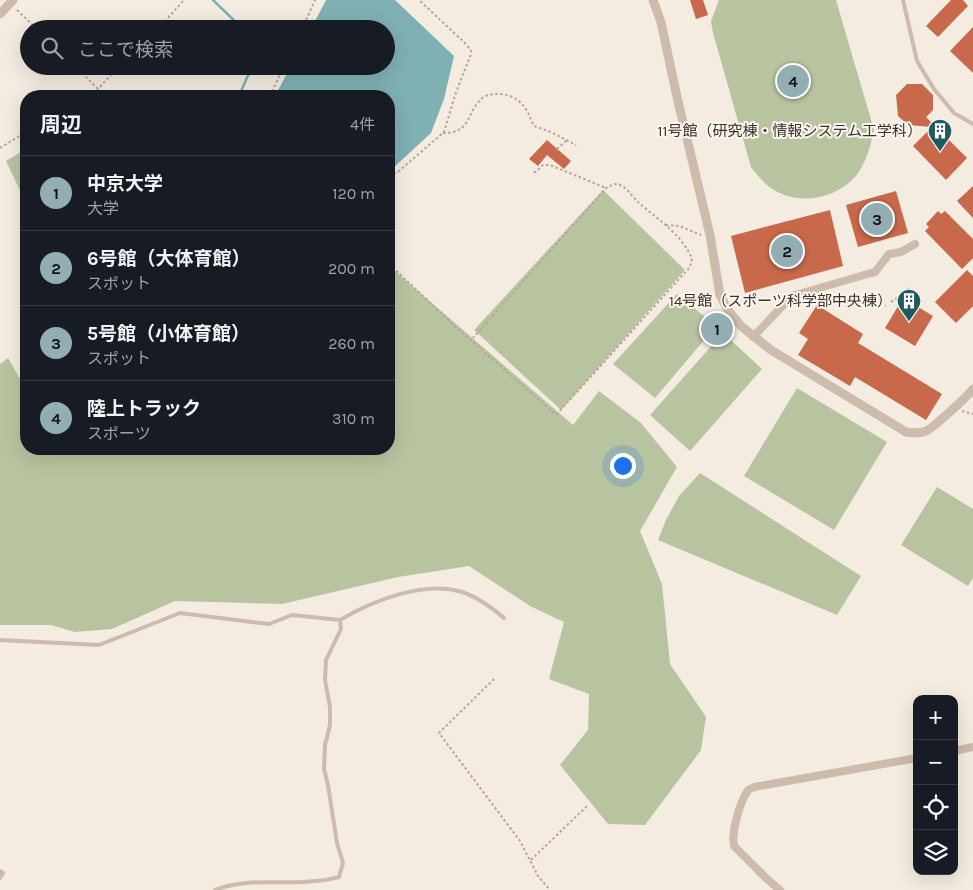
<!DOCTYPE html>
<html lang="ja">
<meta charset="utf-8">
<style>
body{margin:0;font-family:Karla,"Noto Sans JP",sans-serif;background:#242831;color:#f1f3f6}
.controls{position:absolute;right:15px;bottom:15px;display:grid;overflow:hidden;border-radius:10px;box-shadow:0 5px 20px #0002}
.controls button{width:45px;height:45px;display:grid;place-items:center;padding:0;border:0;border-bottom:1px solid #363941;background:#171b24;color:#f1f3f6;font:25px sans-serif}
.you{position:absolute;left:622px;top:465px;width:18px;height:18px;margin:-12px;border:4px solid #fff;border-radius:50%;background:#1a73e8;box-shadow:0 0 0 8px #1a73e833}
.badge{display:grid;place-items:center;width:32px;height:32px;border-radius:50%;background:#92aeb2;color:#111;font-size:16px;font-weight:700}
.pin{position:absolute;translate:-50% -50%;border:2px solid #fff;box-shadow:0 1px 5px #0006}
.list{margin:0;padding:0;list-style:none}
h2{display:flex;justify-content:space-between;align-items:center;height:65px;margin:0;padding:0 20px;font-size:21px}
h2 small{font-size:16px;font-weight:400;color:#9ea1a6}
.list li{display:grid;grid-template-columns:32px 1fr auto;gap:15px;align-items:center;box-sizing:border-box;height:75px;padding:0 20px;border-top:1px solid #363941}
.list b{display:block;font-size:19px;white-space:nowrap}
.list p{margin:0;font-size:16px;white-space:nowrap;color:#9ea1a6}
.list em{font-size:16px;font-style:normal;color:#9ea1a6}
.icon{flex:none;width:28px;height:28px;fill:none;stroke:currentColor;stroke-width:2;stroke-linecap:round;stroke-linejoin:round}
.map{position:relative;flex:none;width:973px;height:890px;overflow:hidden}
.search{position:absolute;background:#171b24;box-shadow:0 5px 20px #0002;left:20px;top:20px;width:375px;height:55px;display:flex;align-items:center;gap:12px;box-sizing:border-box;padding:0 18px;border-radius:28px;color:#9ea1a6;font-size:19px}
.panel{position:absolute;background:#171b24;box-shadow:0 5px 20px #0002;left:20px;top:90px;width:375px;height:365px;border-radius:20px}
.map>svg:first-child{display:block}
.green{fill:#b8c4a0}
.water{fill:#7fb0b2}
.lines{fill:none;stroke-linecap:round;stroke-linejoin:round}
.stream{stroke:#7fb0b2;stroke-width:2.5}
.building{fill:#c8694b}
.path{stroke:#b9a596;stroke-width:2;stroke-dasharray:2.5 2.5;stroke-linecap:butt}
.service{stroke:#cdbbac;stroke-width:4}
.minor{stroke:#cdbbac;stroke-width:8}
.tertiary{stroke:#cdbbac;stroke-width:9}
.labels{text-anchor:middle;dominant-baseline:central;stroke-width:4;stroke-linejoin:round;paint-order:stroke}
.poi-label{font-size:15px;fill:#3b302b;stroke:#fbf5ee;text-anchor:end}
</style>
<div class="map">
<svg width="973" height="890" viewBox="0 0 973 890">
<rect width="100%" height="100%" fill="#f4ebe1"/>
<g class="green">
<path d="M719,0H836L874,130C871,144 867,160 858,173C842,195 809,205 782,194C769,189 759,178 751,167L713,33L711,21Z"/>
<polygon points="26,149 26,203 6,161"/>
<polygon points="603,190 685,270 561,410 474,330"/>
<polygon points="389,266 573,425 599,391 641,423 677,467 640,531 662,584 670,664 706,717 701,750 645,825 608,824 560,765 588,730 589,694 549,679 564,622 530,606 469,566 398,577 282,604 175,601 112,629 75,632 51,625 0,625 0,364 8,358 26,389 26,449 389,449"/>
<polygon points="677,294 716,326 655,398 613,364"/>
<polygon points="723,333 762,369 690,451 650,415"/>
<polygon points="797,388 887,442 834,530 744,476"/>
<polygon points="700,473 861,576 837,615 658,540 666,520 679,496"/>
<polygon points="937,487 973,509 973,578 968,586 901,545"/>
</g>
<polygon class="water" points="326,0 395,0 454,56 444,99 431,133 391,170 389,170 389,96 275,96 291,66 386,66 386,29 311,29"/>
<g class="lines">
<g class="stream">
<polyline points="213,0 243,29"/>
<polyline points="239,96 252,66"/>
</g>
</g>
<g class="building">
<polygon points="690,0 703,0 708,15 696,19"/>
<polygon points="951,0 963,0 968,6 938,37 926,26"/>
<polygon points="973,27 973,73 950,51"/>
<polygon points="907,84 922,84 933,95 933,110 926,117 967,158 946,180 913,146 932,127 908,125 898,116 896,95"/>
<polygon points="547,140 571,161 564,169 547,155 538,166 529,159"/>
<polygon points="973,186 973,218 957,201"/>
<polygon points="896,191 908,233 858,247 846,205"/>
<polygon points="830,210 843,266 745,293 731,236"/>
<polygon points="938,211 941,214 945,211 973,239 973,258 962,269 925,231 929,227 926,224"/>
<polygon points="967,270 973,276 973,306 956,323 935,302"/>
<polygon points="903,298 933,316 915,346 885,328"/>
<polygon points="817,305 863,334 858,343 942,394 926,420 855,377 850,386 798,355 808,339 799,333"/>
</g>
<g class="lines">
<g class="path">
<polyline points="17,10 37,29"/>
<polyline points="158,29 184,0"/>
<polyline points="302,29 315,0"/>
<polyline points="75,66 98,89"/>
<polyline points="97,96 98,89 119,66"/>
<polyline points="150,96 164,96"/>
<polyline points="270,96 284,66"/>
<path d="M443,133C474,133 465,110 485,96C502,91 518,95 527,111C530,116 531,121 534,126L551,132L576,145"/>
<polyline points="0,148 26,132"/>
<polyline points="557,149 567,140"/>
<polyline points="534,173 543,165 550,165 606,188"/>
<polyline points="389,176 399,171 444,132 455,95 471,54 471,51 467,45 419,0"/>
<polyline points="666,225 679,226 701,235"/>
<path d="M389,264L458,329L555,414H557L690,267L692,259C682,234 657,219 638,202C633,197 625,185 617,184C613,184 610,186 606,188L473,338"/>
<polyline points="834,297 846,304 860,301"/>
<polyline points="891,302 897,298 909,288"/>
<polyline points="881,303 886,306"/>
<polyline points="962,411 973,414"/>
<polyline points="494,679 439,733 520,841 538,876 550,890"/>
<polyline points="531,860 587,806"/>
</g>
<g class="service">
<polyline points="903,0 917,61 934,89 954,113 973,124"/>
<polyline points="0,640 99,645 180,613 269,624 292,615 340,620"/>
<polyline points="0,871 3,873 0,878"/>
<path d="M215,890C248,877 282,885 315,881C323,881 331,879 339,877L343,863L337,843L328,785L324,769L325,745L330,725V707L325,680L326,660L341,629L340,620C372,601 424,580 462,592C478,597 491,607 504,618"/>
</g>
<g class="minor">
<polyline points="753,337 792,296 871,273 875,272 889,254 901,252 915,244"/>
<polyline points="954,751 973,747"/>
<path d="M780,890L767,879L734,846C731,832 740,802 748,790L754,787L917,758"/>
</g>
<g class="tertiary">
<path d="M653,0L661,22L677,97L710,235L720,295L728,310L741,326L771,350L906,432C913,433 920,434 926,431C932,429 969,395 973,389"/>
<polyline points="0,14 13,0"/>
</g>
</g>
<defs>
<symbol id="building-pin" viewBox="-11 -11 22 30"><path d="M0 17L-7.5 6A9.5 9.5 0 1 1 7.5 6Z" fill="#1f5a5e" stroke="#fbf5ee"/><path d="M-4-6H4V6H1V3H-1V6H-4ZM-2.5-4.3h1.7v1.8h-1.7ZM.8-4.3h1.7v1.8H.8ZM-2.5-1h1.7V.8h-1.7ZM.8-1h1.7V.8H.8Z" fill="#fff"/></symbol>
</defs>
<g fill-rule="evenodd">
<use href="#building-pin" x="926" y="117" width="28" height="38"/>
<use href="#building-pin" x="895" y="287" width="28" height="38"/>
</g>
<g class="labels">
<g class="poi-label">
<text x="922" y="131">11号館（研究棟・情報システム工学科）</text>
<text x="892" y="301">14号館（スポーツ科学部中央棟）</text>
</g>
</g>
</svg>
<div class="controls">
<button>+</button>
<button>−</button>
<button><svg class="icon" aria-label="locate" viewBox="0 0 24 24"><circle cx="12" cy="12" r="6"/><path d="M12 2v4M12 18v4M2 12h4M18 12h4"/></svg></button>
<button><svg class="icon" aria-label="layers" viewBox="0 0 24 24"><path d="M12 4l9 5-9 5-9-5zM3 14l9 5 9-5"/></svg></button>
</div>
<div class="you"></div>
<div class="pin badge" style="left:717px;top:329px">1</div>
<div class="pin badge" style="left:787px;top:251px">2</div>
<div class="pin badge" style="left:877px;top:219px">3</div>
<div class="pin badge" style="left:793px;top:81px">4</div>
<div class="search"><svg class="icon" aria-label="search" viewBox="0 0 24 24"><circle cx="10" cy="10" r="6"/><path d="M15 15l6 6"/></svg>ここで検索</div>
<section class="panel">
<h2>周辺<small>4件</small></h2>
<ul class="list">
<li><span class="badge">1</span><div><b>中京大学</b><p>大学</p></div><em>120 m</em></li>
<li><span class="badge">2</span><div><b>6号館（大体育館）</b><p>スポット</p></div><em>200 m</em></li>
<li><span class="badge">3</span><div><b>5号館（小体育館）</b><p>スポット</p></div><em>260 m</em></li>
<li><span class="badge">4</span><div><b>陸上トラック</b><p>スポーツ</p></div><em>310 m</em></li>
</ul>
</section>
</div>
